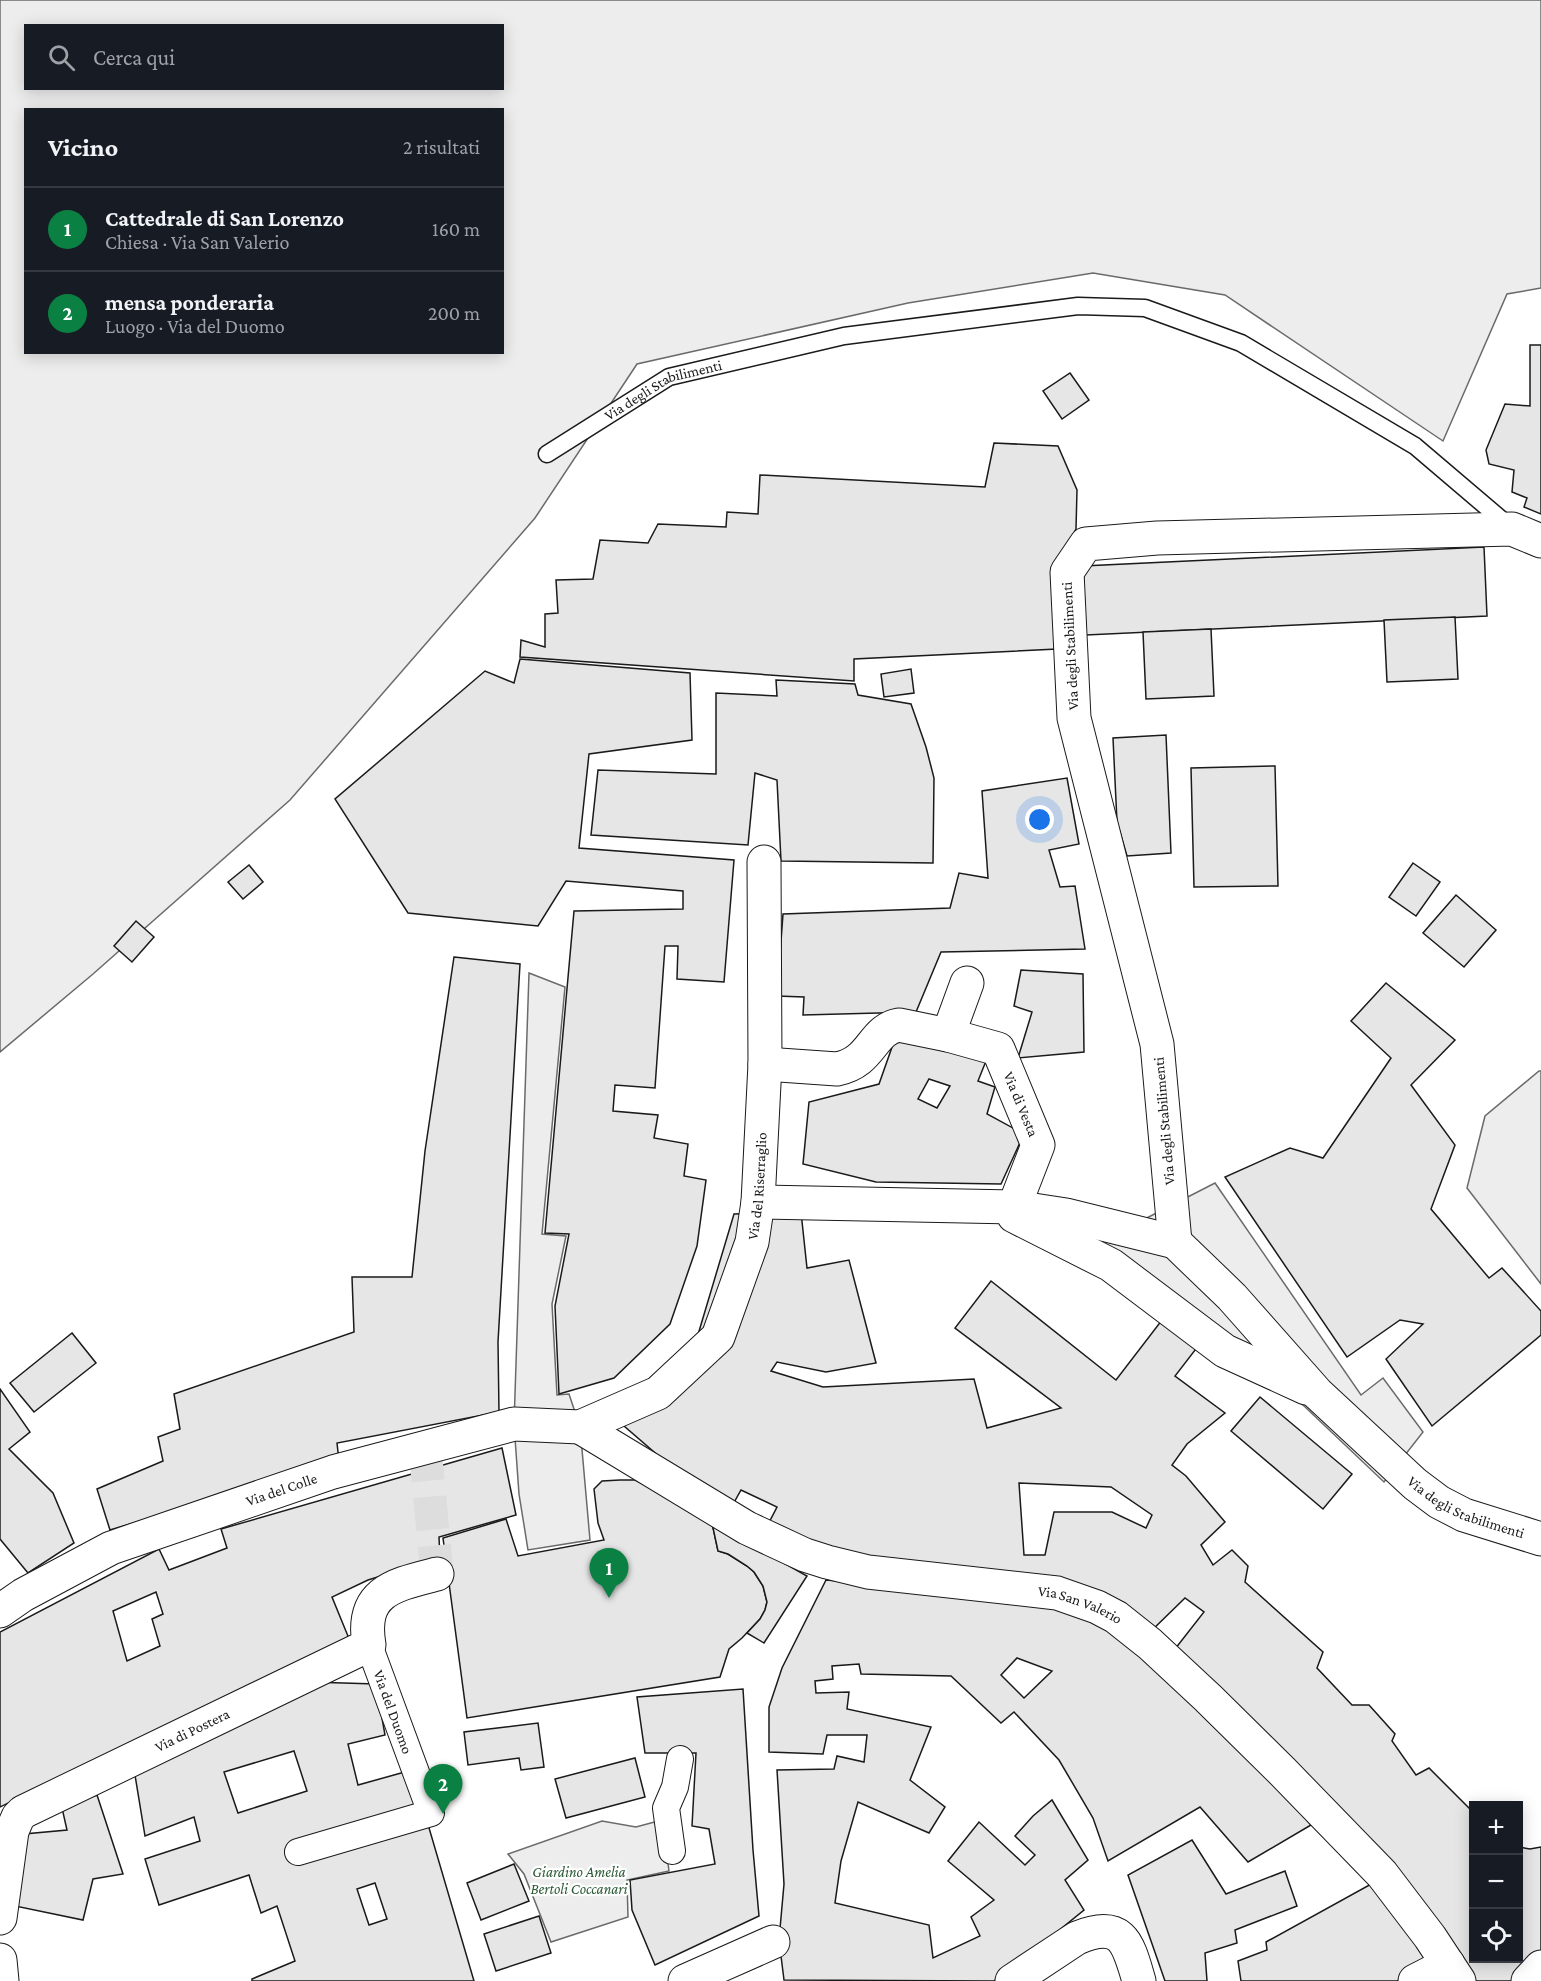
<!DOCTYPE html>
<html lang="it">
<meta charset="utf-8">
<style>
body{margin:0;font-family:"Crimson Pro",serif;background:#242831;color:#f1f3f6}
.controls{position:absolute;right:18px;bottom:18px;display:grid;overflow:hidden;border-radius:0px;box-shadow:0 3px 15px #0003}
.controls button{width:54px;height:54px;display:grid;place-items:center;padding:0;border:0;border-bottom:2px solid #363941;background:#171b24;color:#f1f3f6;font:30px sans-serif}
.you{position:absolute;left:1040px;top:820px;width:21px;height:21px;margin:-15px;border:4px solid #fff;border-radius:50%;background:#1a73e8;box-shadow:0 0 0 9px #1a73e833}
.badge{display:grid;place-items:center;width:39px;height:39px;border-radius:50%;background:#0b8043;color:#fff;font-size:20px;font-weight:700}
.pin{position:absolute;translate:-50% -50px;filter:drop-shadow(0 2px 3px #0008)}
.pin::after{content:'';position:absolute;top:32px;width:21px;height:18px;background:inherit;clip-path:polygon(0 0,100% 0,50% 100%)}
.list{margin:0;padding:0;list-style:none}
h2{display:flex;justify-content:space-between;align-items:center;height:78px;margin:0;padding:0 24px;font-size:26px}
h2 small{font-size:20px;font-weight:400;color:#9ea1a6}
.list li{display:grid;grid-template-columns:39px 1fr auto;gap:18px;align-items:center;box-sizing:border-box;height:84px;padding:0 24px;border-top:2px solid #363941}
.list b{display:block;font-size:22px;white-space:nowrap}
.list p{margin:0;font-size:20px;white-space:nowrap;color:#9ea1a6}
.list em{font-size:20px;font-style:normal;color:#9ea1a6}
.icon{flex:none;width:33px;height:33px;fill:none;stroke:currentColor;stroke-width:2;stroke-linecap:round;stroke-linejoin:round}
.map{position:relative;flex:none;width:1541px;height:1981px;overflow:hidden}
.search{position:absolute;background:#171b24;box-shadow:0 3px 15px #0003;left:24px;top:24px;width:480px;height:66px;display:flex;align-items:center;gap:15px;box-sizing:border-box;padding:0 21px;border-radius:0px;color:#9ea1a6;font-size:22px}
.panel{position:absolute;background:#171b24;box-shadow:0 3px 15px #0003;left:24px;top:108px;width:480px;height:246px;border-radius:0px}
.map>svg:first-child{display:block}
.built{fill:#ededed;stroke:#6a6a6a;stroke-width:1.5;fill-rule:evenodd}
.building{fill:#e6e6e6;stroke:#1a1a1a;stroke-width:1.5;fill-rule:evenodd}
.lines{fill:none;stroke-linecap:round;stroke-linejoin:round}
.minor-tunnel{stroke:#ddd;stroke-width:33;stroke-dasharray:33 16;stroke-linecap:butt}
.service-casing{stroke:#1a1a1a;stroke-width:19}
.pedestrian-casing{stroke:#1a1a1a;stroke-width:28}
.minor-casing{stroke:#1a1a1a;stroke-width:35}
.service{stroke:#fff;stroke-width:16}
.pedestrian{stroke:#fff;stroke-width:26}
.minor{stroke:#fff;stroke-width:33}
.labels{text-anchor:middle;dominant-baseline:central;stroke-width:4.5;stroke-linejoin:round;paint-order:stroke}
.street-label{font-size:15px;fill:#1a1a1a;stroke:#fff}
.park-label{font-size:15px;font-style:italic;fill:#2b5a34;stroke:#fff}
</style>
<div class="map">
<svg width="1541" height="1981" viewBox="0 0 1541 1981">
<rect width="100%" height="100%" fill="#fff"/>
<g class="built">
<path d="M0,0H1541V288L1507,294L1443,441L1225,295L1093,273L908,303L637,364L535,518L290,800L93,974L0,1052ZM26,26H502V88H26ZM26,110H502V352H26Z"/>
<polygon points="529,973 565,987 542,1234 566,1236 552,1304 557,1395 569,1394 580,1427 590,1540 528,1550 519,1494 514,1424"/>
<polygon points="1539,1071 1541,1071 1541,1284 1467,1188 1485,1116"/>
<polygon points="1215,1183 1361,1395 1383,1378 1423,1432 1384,1482 1304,1406 1096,1244"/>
<polygon points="662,1820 669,1871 627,1880 628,1917 551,1942 524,1874 508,1854 602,1821 636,1827"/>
</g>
<g class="building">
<polygon points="1530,345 1541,345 1541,514 1524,507 1527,498 1512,492 1514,470 1489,464 1486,450 1505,404 1530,406"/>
<polygon points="1070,373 1089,400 1062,419 1043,391"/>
<polygon points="994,443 1058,446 1077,490 1076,529 1051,573 1057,649 854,659 854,681 520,657 521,640 545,647 545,614 558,613 556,580 593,579 600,540 648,543 658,524 726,527 727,512 758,514 760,475 985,487"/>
<polygon points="1484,547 1487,616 1086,635 1083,566"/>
<polygon points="1455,617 1458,679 1387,682 1384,620"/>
<polygon points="1211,629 1214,696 1146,699 1143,632"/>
<polygon points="520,659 690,673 692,740 589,754 579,848 734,860 724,982 677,979 678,946 665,946 655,1088 615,1085 613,1111 658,1115 654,1138 688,1144 684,1176 706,1180 697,1246 670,1324 614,1378 559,1394 555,1306 569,1234 545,1233 574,911 683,909 683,891 566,881 538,926 408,913 335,799 485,671 514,683"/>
<polygon points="911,669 914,693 884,697 881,674"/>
<polygon points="776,680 855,684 858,695 911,704 926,747 934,778 933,863 781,861 777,780 755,773 748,845 591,835 598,770 716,774 716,693 777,696"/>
<polygon points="1166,735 1171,853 1127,856 1117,822 1113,738"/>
<polygon points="1275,766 1278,886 1194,887 1191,768"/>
<polygon points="1067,778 1079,844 1049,850 1060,887 1075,886 1085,949 941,952 916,1012 803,1015 804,997 777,996 783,914 950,908 959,873 988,878 982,791"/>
<polygon points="1413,863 1440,882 1416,916 1389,897"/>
<polygon points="249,865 263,882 243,899 228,882"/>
<polygon points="1456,895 1496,930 1464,967 1423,933"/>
<polygon points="136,921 154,937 132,962 114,946"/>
<polygon points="454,957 520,964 498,1342 499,1412 337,1443 339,1461 110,1530 97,1489 163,1461 158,1437 180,1429 174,1394 354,1332 352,1277 412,1277 425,1151"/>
<polygon points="1021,970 1083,974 1084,1052 1018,1058 1032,1012 1014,1006"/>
<polygon points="1386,983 1455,1040 1411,1085 1455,1145 1431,1209 1489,1278 1502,1268 1541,1311 1541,1335 1432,1426 1386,1359 1423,1324 1400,1320 1347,1357 1225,1177 1290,1148 1323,1158 1391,1058 1351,1021"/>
<path d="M897,1033L986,1061L978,1081L995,1087L987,1114L1024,1134L1001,1184L876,1182L803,1164L809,1102L879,1084ZM929,1079L950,1086L937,1108L918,1099Z"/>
<path d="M801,1212L807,1268L849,1260L876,1363L826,1372L777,1362L771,1371L823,1387L974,1379L987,1428L1061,1408L955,1328L991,1281L1116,1380L1162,1320L1199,1345L1175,1376L1225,1413L1187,1444L1172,1465L1186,1476L1225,1522L1201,1545L1213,1565L1232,1550L1248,1566L1245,1582L1323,1652L1317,1668L1352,1705H1369L1395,1734L1392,1741L1416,1775L1429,1768L1474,1813V1958H1518V1847L1530,1849L1541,1847V1960L1511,1981H1474L1175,1649L1204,1612L1185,1598L1148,1634L1072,1583L802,1548L763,1534L777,1507L741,1490L727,1515L609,1413L697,1338L734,1214ZM1019,1483L1111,1487L1152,1515L1146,1528L1112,1512H1054L1045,1555H1024Z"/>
<polygon points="72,1333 96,1363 34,1412 10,1383"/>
<polygon points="0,1389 30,1432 9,1449 53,1493 74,1543 28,1573 0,1539"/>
<polygon points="1260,1397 1352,1474 1323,1509 1231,1431"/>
<path d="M502,1448L516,1515L439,1537L440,1558L368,1580L332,1597L350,1641L122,1748L0,1807V1632L159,1549L169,1570L227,1548L221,1529ZM156,1592L163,1614L152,1619L160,1646L127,1661L113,1611Z"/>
<polygon points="620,1480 635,1480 662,1493 712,1523 718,1551 728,1554 747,1566 754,1572 763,1586 767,1602 765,1610 760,1619 742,1638 729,1649 720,1677 467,1718 443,1538 506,1519 518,1556 604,1540 598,1523 594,1489 602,1481"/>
<polygon points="712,1523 807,1576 764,1643 747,1633 760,1619 765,1610 767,1602 763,1586 754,1572 747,1566 728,1554 718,1551"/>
<path d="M826,1580L1020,1596L1103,1618L1295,1806L1311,1825L1248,1862L1200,1807L1108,1861L1093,1818L1059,1760L1014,1712L1001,1723L951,1676L861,1674L859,1664L832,1666L833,1679L815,1681L816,1693L849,1692L847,1709L931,1727L910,1780L945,1807L929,1833L858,1802L841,1861L835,1903L929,1925L933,1958L980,1936L971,1917L994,1900L948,1861L979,1822L1025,1865L1035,1855L1015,1836L1033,1816L1052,1800L1088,1860L1065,1880L1084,1910L1004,1975L994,1981L784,1980L779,1940L784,1884L777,1770L834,1769L837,1756L864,1762L867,1735H827L823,1754L769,1752V1707L782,1668ZM1017,1658L1052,1671L1024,1698L1001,1675Z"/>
<path d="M310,1682L376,1684L385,1735L348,1744L358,1785L412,1770L474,1981H252V1979L295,1961L277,1906L261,1913L249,1875L159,1905L145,1859L200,1841L194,1817L145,1836L134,1769ZM294,1751L307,1791L238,1813L224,1772ZM375,1883L387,1919L369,1925L357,1889Z"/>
<polygon points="743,1689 753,1850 759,1916 655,1965 632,1910 630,1880 715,1864 709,1829 692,1826 696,1753 645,1753 637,1697"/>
<polygon points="538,1723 544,1767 521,1770 519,1758 468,1765 464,1732"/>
<polygon points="635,1758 645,1797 566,1818 555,1779"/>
<polygon points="97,1795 123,1874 93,1879 83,1920 15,1906 24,1834 67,1830 62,1808"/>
<polygon points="1192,1840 1226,1894 1285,1871 1297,1906 1235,1930 1237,1943 1205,1953 1207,1981 1165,1981 1128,1875"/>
<polygon points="514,1864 529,1901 481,1920 467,1883"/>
<polygon points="1373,1883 1433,1966 1397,1981 1241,1981 1238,1961 1267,1950 1266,1942"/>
<polygon points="539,1916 551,1953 496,1971 484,1934"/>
</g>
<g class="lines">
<polyline class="minor-tunnel" points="425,1448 437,1574"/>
<defs>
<g id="service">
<path id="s1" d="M547,454L669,377L844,336L1078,306L1145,308L1241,343L1415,446L1509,526"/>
</g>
<g id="pedestrian">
<polyline points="672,1851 666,1808 675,1787 680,1759"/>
<polyline points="298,1852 431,1813 369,1645"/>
</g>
<g id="minor">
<polyline points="948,1035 967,983"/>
<path id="s2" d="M765,1064L837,1069C873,1062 871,1030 899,1025L948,1035L998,1049L1038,1145L1014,1207"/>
<path id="s3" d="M758,1202L1014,1207L1066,1215L1175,1242L1232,1297L1317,1393L1415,1484L1439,1502L1464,1515L1541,1539"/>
<polyline points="1014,1216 1111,1265 1225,1351 1306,1388"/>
<polyline points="1175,1242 1157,1044 1074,718 1067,572 1086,544 1157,538 1512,529 1541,541"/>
<path id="s4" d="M580,1427L747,1528L805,1555L827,1562L868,1572L1057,1593L1097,1607L1116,1617L1150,1644L1208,1698L1282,1771L1382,1874L1430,1937L1459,1981"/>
<path id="s5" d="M0,1611L23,1595L111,1548L333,1472L514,1424L580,1427L658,1393L718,1337L752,1242L758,1202L765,1064L764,862"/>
<path id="s6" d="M0,1918L12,1831L18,1817L23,1812L369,1645C360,1591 394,1585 437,1574"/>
<polyline points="0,1960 2,1981"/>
<polyline points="685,1981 773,1942"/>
<path d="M1012,1981L1077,1938C1123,1919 1128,1943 1139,1981"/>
<polyline points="1415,1981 1448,1964"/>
<polyline points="1528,1981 1541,1967"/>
</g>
</defs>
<use href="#service" class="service-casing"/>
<use href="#pedestrian" class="pedestrian-casing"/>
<use href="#minor" class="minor-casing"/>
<use href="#service" class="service"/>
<use href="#pedestrian" class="pedestrian"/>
<use href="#minor" class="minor"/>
</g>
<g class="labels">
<g class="street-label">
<text stroke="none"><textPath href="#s1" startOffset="134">Via degli Stabilimenti</textPath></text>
<text transform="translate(1070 646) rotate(-93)">Via degli Stabilimenti</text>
<text stroke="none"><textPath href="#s2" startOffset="312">Via di Vesta</textPath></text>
<text transform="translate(1164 1121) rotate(-95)">Via degli Stabilimenti</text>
<text stroke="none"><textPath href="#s5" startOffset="940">Via del Riserraglio</textPath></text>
<text stroke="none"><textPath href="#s5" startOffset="308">Via del Colle</textPath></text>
<text stroke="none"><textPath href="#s3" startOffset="819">Via degli Stabilimenti</textPath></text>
<text stroke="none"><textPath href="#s4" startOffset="540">Via San Valerio</textPath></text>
<text transform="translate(393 1712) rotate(70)">Via del Duomo</text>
<text stroke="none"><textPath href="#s6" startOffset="298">Via di Postera</textPath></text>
</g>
<g class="park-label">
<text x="579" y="1872">Giardino Amelia<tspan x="579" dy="17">Bertoli Coccanari</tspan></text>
</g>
</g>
</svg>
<div class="controls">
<button>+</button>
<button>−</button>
<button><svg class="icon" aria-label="locate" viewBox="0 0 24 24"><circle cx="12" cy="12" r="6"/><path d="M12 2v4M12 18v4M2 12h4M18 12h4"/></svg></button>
</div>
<div class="you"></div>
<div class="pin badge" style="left:609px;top:1598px">1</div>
<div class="pin badge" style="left:443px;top:1814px">2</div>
<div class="search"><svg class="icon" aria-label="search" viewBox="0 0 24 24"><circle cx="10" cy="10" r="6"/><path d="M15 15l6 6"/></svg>Cerca qui</div>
<section class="panel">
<h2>Vicino<small>2 risultati</small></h2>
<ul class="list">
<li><span class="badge">1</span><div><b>Cattedrale di San Lorenzo</b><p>Chiesa · Via San Valerio</p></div><em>160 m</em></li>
<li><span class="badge">2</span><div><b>mensa ponderaria</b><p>Luogo · Via del Duomo</p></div><em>200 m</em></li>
</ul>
</section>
</div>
